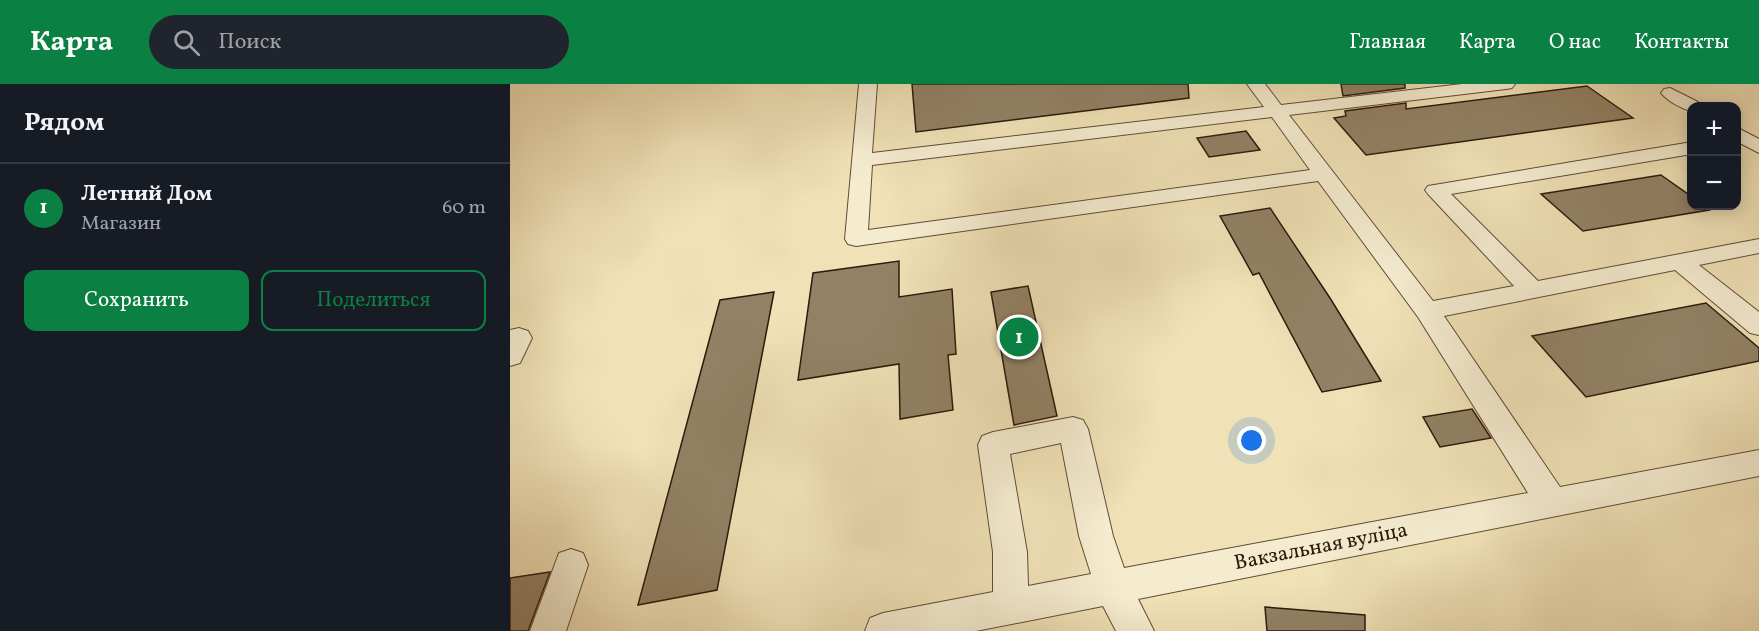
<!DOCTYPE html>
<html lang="ru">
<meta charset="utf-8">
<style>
body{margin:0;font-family:Vollkorn,serif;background:#20242c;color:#f1f3f6}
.controls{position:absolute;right:18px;top:18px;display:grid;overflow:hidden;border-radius:12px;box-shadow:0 3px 15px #0003}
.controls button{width:54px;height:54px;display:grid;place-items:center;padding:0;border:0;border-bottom:2px solid #363941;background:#171b24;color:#f1f3f6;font:30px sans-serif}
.you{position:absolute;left:742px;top:357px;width:21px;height:21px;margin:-15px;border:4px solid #fff;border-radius:50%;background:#1a73e8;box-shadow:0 0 0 9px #1a73e833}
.badge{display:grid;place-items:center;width:39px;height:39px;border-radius:50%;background:#0b8043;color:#fff;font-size:20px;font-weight:700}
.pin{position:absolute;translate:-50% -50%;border:3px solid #fff;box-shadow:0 2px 6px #0006}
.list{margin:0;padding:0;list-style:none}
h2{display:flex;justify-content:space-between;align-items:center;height:78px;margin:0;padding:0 24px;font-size:26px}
h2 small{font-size:20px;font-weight:400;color:#9ea1a6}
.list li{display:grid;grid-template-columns:39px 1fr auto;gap:18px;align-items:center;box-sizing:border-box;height:90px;padding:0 24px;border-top:2px solid #363941}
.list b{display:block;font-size:22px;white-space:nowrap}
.list p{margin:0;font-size:20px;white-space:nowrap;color:#9ea1a6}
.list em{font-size:20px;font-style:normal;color:#9ea1a6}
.actions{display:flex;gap:12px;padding:18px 24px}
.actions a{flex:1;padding:14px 0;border:2px solid #0b8043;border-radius:12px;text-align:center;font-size:21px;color:#0b8043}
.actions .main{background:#0b8043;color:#fff}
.icon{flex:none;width:33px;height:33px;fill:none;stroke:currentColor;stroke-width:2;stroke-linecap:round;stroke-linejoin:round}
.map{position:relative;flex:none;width:1249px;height:547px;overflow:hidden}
header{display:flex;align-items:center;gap:36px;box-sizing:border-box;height:84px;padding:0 30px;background:#0b8043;color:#fff}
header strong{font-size:28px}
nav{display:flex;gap:33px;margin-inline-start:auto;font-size:21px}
.search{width:420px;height:54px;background:#20242c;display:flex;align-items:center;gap:15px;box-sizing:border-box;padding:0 21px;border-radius:33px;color:#9ea1a6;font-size:22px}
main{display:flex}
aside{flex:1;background:#171b24}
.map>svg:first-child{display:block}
.building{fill:#928165;stroke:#2d1a0d;stroke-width:1.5}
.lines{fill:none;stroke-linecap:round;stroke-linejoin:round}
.minor-casing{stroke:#5e4c37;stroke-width:2}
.minor{fill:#f5ecd0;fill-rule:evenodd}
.labels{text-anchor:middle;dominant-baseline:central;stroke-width:5;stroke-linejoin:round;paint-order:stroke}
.near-street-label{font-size:21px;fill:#2d1a0d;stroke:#f5ecd0}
</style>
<header>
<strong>Карта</strong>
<div class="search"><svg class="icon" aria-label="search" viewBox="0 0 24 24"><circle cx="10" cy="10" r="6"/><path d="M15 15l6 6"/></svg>Поиск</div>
<nav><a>Главная</a><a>Карта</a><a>О нас</a><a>Контакты</a></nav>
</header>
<main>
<aside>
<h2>Рядом<small></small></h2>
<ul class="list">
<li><span class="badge">1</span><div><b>Летний Дом</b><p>Магазин</p></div><em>60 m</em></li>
</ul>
<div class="actions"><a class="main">Сохранить</a><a>Поделиться</a></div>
</aside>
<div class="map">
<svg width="1249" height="547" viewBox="0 0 1249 547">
<rect width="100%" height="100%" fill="#f0e1b6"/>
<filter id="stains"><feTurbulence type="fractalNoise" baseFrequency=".00333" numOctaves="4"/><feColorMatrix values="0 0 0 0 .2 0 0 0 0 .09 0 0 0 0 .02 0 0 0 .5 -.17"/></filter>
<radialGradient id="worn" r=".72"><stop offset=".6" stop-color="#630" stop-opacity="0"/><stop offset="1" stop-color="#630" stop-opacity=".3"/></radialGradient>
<g class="building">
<polygon points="402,0 678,0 679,14 406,48"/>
<polygon points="831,0 895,0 895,4 833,12"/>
<polygon points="1077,2 1123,34 856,71 824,34 836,32 835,27 896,19 896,25"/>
<polygon points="736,47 750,66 699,73 687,54"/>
<polygon points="1151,91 1182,113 1182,122 1192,122 1199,126 1073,147 1031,110"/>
<polygon points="760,124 820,214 871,297 812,308 749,189 743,191 710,132"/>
<polygon points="389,177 389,213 442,205 446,270 438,271 443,326 390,335 389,280 288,296 303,189"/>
<polygon points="518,202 547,332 504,341 481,208"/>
<polygon points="264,208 207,506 128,521 210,216"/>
<polygon points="1196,219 1249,264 1249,277 1076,313 1022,252"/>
<polygon points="962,325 981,354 930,363 913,333"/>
<polygon points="40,488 18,547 0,547 0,494"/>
<polygon points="755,523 855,531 855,547 757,547"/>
</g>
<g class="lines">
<defs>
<g id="minor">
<path d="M349,0H367L362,69L754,23L737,0H755L771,21L952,0H1005L1002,4L996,5L779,31L923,217L1004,202L918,110L915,106L918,102L1182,58V70L941,110L1028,197L1249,155V169L1189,181L1249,228V251L1240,249L1165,186L934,232L1050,403L1249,366V392L628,515L644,547H606L593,522L466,547H355L360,534L373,529L483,508V468L468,361L472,352L483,348L563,333L573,336L578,345L603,452L614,484L1018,409L908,233L808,97L346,162L338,160L335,155ZM762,33L800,86L358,146L362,81ZM551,359L569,452L581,490L518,502L517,468L500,370Z"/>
<path d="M1160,4L1188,18L1191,22H1182V27C1171,25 1158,17 1151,9L1154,5Z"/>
<polygon points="1226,43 1249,55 1249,69 1226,57"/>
<polygon points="9,244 18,247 22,254 10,279 0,282 0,246"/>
<polygon points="61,465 73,469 78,481 56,547 20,547 49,469"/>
</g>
</defs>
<use href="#minor" class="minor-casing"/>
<use href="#minor" class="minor"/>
</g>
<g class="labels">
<g class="near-street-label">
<text transform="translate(811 463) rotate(-11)">Вакзальная вуліца</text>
</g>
</g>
<rect width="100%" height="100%" filter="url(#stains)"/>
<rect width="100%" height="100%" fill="url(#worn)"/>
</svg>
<div class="controls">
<button>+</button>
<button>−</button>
</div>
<div class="you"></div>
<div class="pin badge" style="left:509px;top:253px">1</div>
</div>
</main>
